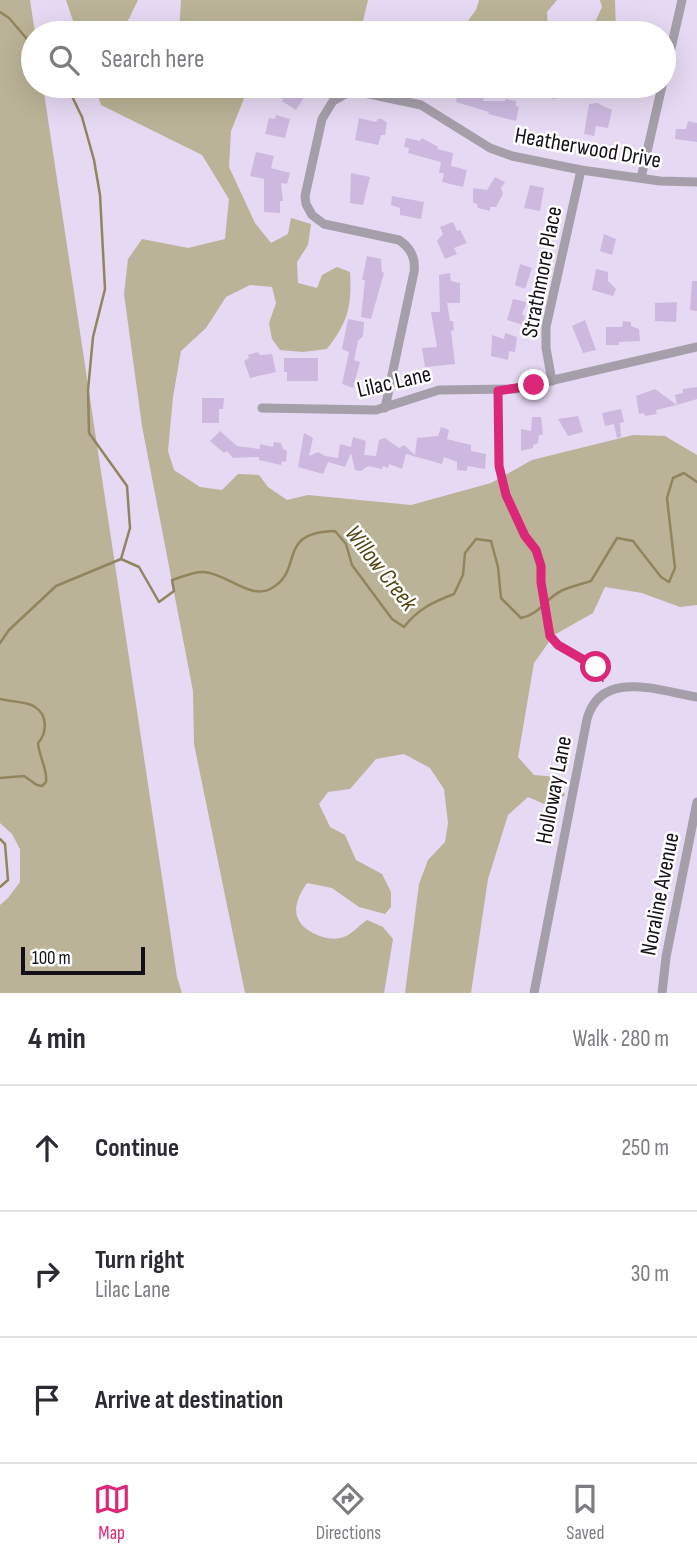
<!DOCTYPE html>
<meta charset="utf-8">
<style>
body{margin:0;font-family:"Sofia Sans Condensed",sans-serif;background:#f2f2f3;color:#2b2b33}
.scale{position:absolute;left:21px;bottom:18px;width:124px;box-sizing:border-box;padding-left:7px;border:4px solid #141018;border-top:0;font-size:19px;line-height:24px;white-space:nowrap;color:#141018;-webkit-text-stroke:5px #fff;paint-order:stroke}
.stop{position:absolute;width:21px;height:21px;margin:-16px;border:5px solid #db2777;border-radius:50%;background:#fff}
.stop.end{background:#db2777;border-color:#fff;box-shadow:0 2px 7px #0008}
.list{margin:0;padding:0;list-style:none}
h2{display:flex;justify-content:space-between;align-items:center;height:91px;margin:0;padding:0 28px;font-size:30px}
h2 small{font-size:23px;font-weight:400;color:#7c7c81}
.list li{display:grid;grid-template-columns:46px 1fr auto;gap:21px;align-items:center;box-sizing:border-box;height:126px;padding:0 28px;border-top:2px solid #e1e1e2}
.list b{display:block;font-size:26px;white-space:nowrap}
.list p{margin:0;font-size:23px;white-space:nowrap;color:#7c7c81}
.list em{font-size:23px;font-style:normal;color:#7c7c81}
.icon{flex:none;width:38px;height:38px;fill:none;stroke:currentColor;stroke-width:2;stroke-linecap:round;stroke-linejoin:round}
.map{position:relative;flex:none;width:697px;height:993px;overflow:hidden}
.search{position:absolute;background:#fff;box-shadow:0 7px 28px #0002;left:21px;right:21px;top:21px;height:77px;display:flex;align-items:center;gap:18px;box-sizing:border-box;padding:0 24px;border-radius:38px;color:#7c7c81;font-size:26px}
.sheet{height:469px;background:#fff}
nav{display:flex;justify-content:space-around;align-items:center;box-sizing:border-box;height:98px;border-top:2px solid #e1e1e2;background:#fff;font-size:19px;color:#7c7c81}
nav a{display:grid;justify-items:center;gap:4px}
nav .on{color:#db2777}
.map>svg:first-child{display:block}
.green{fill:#bab397}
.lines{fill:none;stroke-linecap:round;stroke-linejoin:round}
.stream{stroke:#90855d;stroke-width:2.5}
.building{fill:#cdb9e0}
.path{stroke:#736b7b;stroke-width:2;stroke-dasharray:5 3.5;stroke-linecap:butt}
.minor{stroke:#a59faa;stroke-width:9}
.route{stroke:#db2777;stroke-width:9}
.labels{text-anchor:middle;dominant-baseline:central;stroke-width:5;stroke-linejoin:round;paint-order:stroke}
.street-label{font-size:23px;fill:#141018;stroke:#fff}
.water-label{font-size:24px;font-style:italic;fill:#524511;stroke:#fff}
</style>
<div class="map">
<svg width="697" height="993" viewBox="0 0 697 993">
<rect width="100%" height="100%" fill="#e6d9f3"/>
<g class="green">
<polygon points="0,0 30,0 35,33 33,33 33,86 43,86 177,977 182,993 0,993 0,905 8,898 20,882 20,849 12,834 0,823"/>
<polygon points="66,0 138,0 122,33 77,33"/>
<polygon points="181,0 368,0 363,21 418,33 380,33 341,27 319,33 179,33"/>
<polygon points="479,0 557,0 547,12 548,33 424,33 441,25 462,29 476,10"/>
<polygon points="600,0 615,0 616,33 590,33 602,7"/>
<path d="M95,86H121C131,96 147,92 158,86H249L231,131L229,167L255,223L271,243L288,234L291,218L311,224L308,245L297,262L298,283L317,288L322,275L337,267L350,272C352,306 348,322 327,349L303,352L280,350L272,339L269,323L276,303L272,287L250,285L226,297L206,328L181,351L173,397L168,451L174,470L200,487L222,490L238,474L259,475L268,487L287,500L308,495L411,505L491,483L532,460L633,435L665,436L697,455V605L680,607L642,593L605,587L593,613L554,635L534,663L518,757L534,775L557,777L565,795L551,807L528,797L508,815L488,879L471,993H405L419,884L428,860L445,842L448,823L444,789L430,768L404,754L376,759L350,789L328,792L319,804L330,827L345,835L356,860L382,874L391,892V907L385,914L359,907L332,888L307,883C294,902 289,920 313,933C321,937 330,940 340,938C351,936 358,926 367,920L383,927L393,939L384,993H245L194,744L193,691L142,426L124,294L128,259L142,239L188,248L225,239L229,199L202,155L101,105Z"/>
<polygon points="541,86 581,86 571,94 553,99"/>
</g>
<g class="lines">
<g class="stream">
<polyline points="0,12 9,18 33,46"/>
<polyline points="67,86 82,117 94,160 100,195 105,289 93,337 88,390 89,433 127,486 130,528 121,559"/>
<path d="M0,643L9,630L56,586L121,559L139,567L159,602L174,591L172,580C182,577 195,571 204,572C226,573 251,601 272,588C304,570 276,532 335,531L346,544L352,565L392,619L404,627C418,609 433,602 454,594L463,575L465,553L476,539L491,541L498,567L501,598L521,618C541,614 545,598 563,590C572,586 582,584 591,581L617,538L633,541L661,577L669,582L675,568L667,498L673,478L684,473L697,482"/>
<path d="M0,699C10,702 27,701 35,707C48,715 47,733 38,743C39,757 48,770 46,782L42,786L37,785L24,776L0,778"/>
<polyline points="0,839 5,844 8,880 0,887"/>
</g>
</g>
<g class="building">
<polygon points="284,86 311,86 296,110 282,101 285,95 280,92"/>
<polygon points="428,86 472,86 476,90 485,92 483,101 505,101 506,99 516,101 516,106 519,107 516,121 488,114 489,112 456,102 457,96 428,88"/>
<polygon points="597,103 612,110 608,128 596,126 594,136 584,134 589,104"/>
<polygon points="276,115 290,119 285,138 265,134 269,118 275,119"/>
<polygon points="359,118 376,122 378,119 382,119 387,123 385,135 381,135 378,145 355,140"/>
<polygon points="688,121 697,123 697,142 675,139 676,129 686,129"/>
<polygon points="406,138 420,141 422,138 438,147 437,149 453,153 451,166 467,170 463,187 442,182 444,173 439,173 441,162 408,153 409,148 404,147"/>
<polygon points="256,152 274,156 271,168 290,173 287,184 281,183 283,201 280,201 280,213 264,212 264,179 250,176"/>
<polygon points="351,173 370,177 363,205 350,203"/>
<polygon points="495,177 505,182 501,188 503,194 496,207 490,207 490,211 478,208 477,204 473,203 473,188 487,190"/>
<polygon points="530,185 544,188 540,211 524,208"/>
<polygon points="392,196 424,202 421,219 400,215 400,208 391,205"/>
<polygon points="453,222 457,231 460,230 467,243 454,248 457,254 445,259 437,241 443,234 440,227"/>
<polygon points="604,234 616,239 612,255 600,251"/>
<polygon points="367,256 381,259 382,272 384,273 371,319 361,317 365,280 362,280"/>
<polygon points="520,264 532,268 525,289 515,285"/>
<polygon points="596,269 608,272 608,281 616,289 613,296 592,290"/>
<polygon points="450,273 451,281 460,283 460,303 447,303 450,321 453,321 454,330 451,331 455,364 425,367 422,348 437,347 431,312 440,312 439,275"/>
<polygon points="692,281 697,281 697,311 690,310"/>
<polygon points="513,299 527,302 522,314 525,316 523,325 507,320"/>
<polygon points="677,302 676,322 655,321 655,303"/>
<polygon points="348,319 364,322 363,336 358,341 354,360 360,362 353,388 342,384 349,352 342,349"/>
<polygon points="585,320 596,350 583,353 572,326"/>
<polygon points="623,321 631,322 631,326 639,329 640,341 619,342 619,345 606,345 606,327 622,327"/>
<polygon points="505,333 517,337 515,352 509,351 508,360 491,356 492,335 504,339"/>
<polygon points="258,352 260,355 272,354 276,372 250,378 244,361 249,358 248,355"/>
<polygon points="284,358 318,358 318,381 287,381 287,372 284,372"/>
<polygon points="697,387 697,399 677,405 675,395 683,393 683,389"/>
<polygon points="655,389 677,405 656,410 657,414 645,416 644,413 639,414 636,396"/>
<polygon points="202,398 224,398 223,409 219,409 219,423 202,423"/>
<polygon points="621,409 624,422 620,423 621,437 617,438 614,424 605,426 602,413"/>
<polygon points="578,416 583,432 568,436 558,419"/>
<polygon points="532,417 541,417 543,435 539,435 538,443 533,445 533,448 521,451 521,429 531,431"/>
<polygon points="441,427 449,430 447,439 471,445 471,451 486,454 485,469 468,466 466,471 457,470 457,462 444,457 442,464 406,454 402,469 389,464 388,468 383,466 382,469 368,466 361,471 355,470 351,453 345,467 328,462 323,474 298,467 304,433 313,438 309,456 318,452 325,456 338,458 340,444 351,447 353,437 366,441 364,455 376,456 379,440 385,438 399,448 404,445 415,455 417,438 438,436"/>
<polygon points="220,431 237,446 260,449 260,444 273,447 274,442 281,443 283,449 287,451 286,462 282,461 281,465 259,460 259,457 233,458 227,451 224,453 210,441"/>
</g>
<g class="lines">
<path class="path" d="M498,399C499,430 496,465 506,495C510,508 518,522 524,534C530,546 539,553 541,567C543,584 541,622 550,636C563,658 591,648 604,684"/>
<g class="minor">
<polyline points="664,79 682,0"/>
<polyline points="641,178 662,86"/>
<polyline points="552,381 546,348 546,327 581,170"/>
<polyline points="262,408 376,410 439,390 515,389 697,347"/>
<path d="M385,408L414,272C416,258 411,248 399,240L324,224L312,215L306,204L305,196L322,119L333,101L347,93L355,91L421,105L490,148L512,156L581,170L660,181L697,182"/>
<path d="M534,993L587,719C601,668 659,691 697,697"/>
<polyline points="662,993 666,957 697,802"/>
</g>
</g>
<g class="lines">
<polyline class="route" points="534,385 498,391 499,466 506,495 525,536 536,550 541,566 541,582 550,636 558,645 596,667"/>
</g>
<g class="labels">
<g class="street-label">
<text transform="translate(588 148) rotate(10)">Heatherwood Drive</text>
<text transform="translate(542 272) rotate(-79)">Strathmore Place</text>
<text transform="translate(394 382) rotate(-13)">Lilac Lane</text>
<text transform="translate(554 790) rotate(-79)">Holloway Lane</text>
<text transform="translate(660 894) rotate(-79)">Noraline Avenue</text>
</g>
<g class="water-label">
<text transform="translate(381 568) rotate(52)">Willow Creek</text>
</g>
</g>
</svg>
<div class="scale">100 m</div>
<div class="stop" style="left:596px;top:667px"></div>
<div class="stop end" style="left:534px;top:385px"></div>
<div class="search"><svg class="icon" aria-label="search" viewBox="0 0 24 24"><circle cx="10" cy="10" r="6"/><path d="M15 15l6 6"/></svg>Search here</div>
</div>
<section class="sheet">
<h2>4 min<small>Walk · 280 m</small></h2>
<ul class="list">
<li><svg class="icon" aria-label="ahead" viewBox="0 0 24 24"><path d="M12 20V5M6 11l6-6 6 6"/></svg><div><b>Continue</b></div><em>250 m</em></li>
<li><svg class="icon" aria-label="right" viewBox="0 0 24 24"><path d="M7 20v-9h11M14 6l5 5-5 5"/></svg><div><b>Turn right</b><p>Lilac Lane</p></div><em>30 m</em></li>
<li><svg class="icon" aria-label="arrive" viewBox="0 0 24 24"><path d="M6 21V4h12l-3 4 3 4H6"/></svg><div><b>Arrive at destination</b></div></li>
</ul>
</section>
<nav>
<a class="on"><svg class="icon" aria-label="map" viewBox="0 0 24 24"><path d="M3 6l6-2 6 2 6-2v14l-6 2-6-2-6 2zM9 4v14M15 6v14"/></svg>Map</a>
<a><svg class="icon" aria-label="directions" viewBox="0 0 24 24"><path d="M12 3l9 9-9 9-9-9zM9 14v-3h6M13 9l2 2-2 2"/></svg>Directions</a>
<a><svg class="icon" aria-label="saved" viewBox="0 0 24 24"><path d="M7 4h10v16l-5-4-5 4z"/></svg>Saved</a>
</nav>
